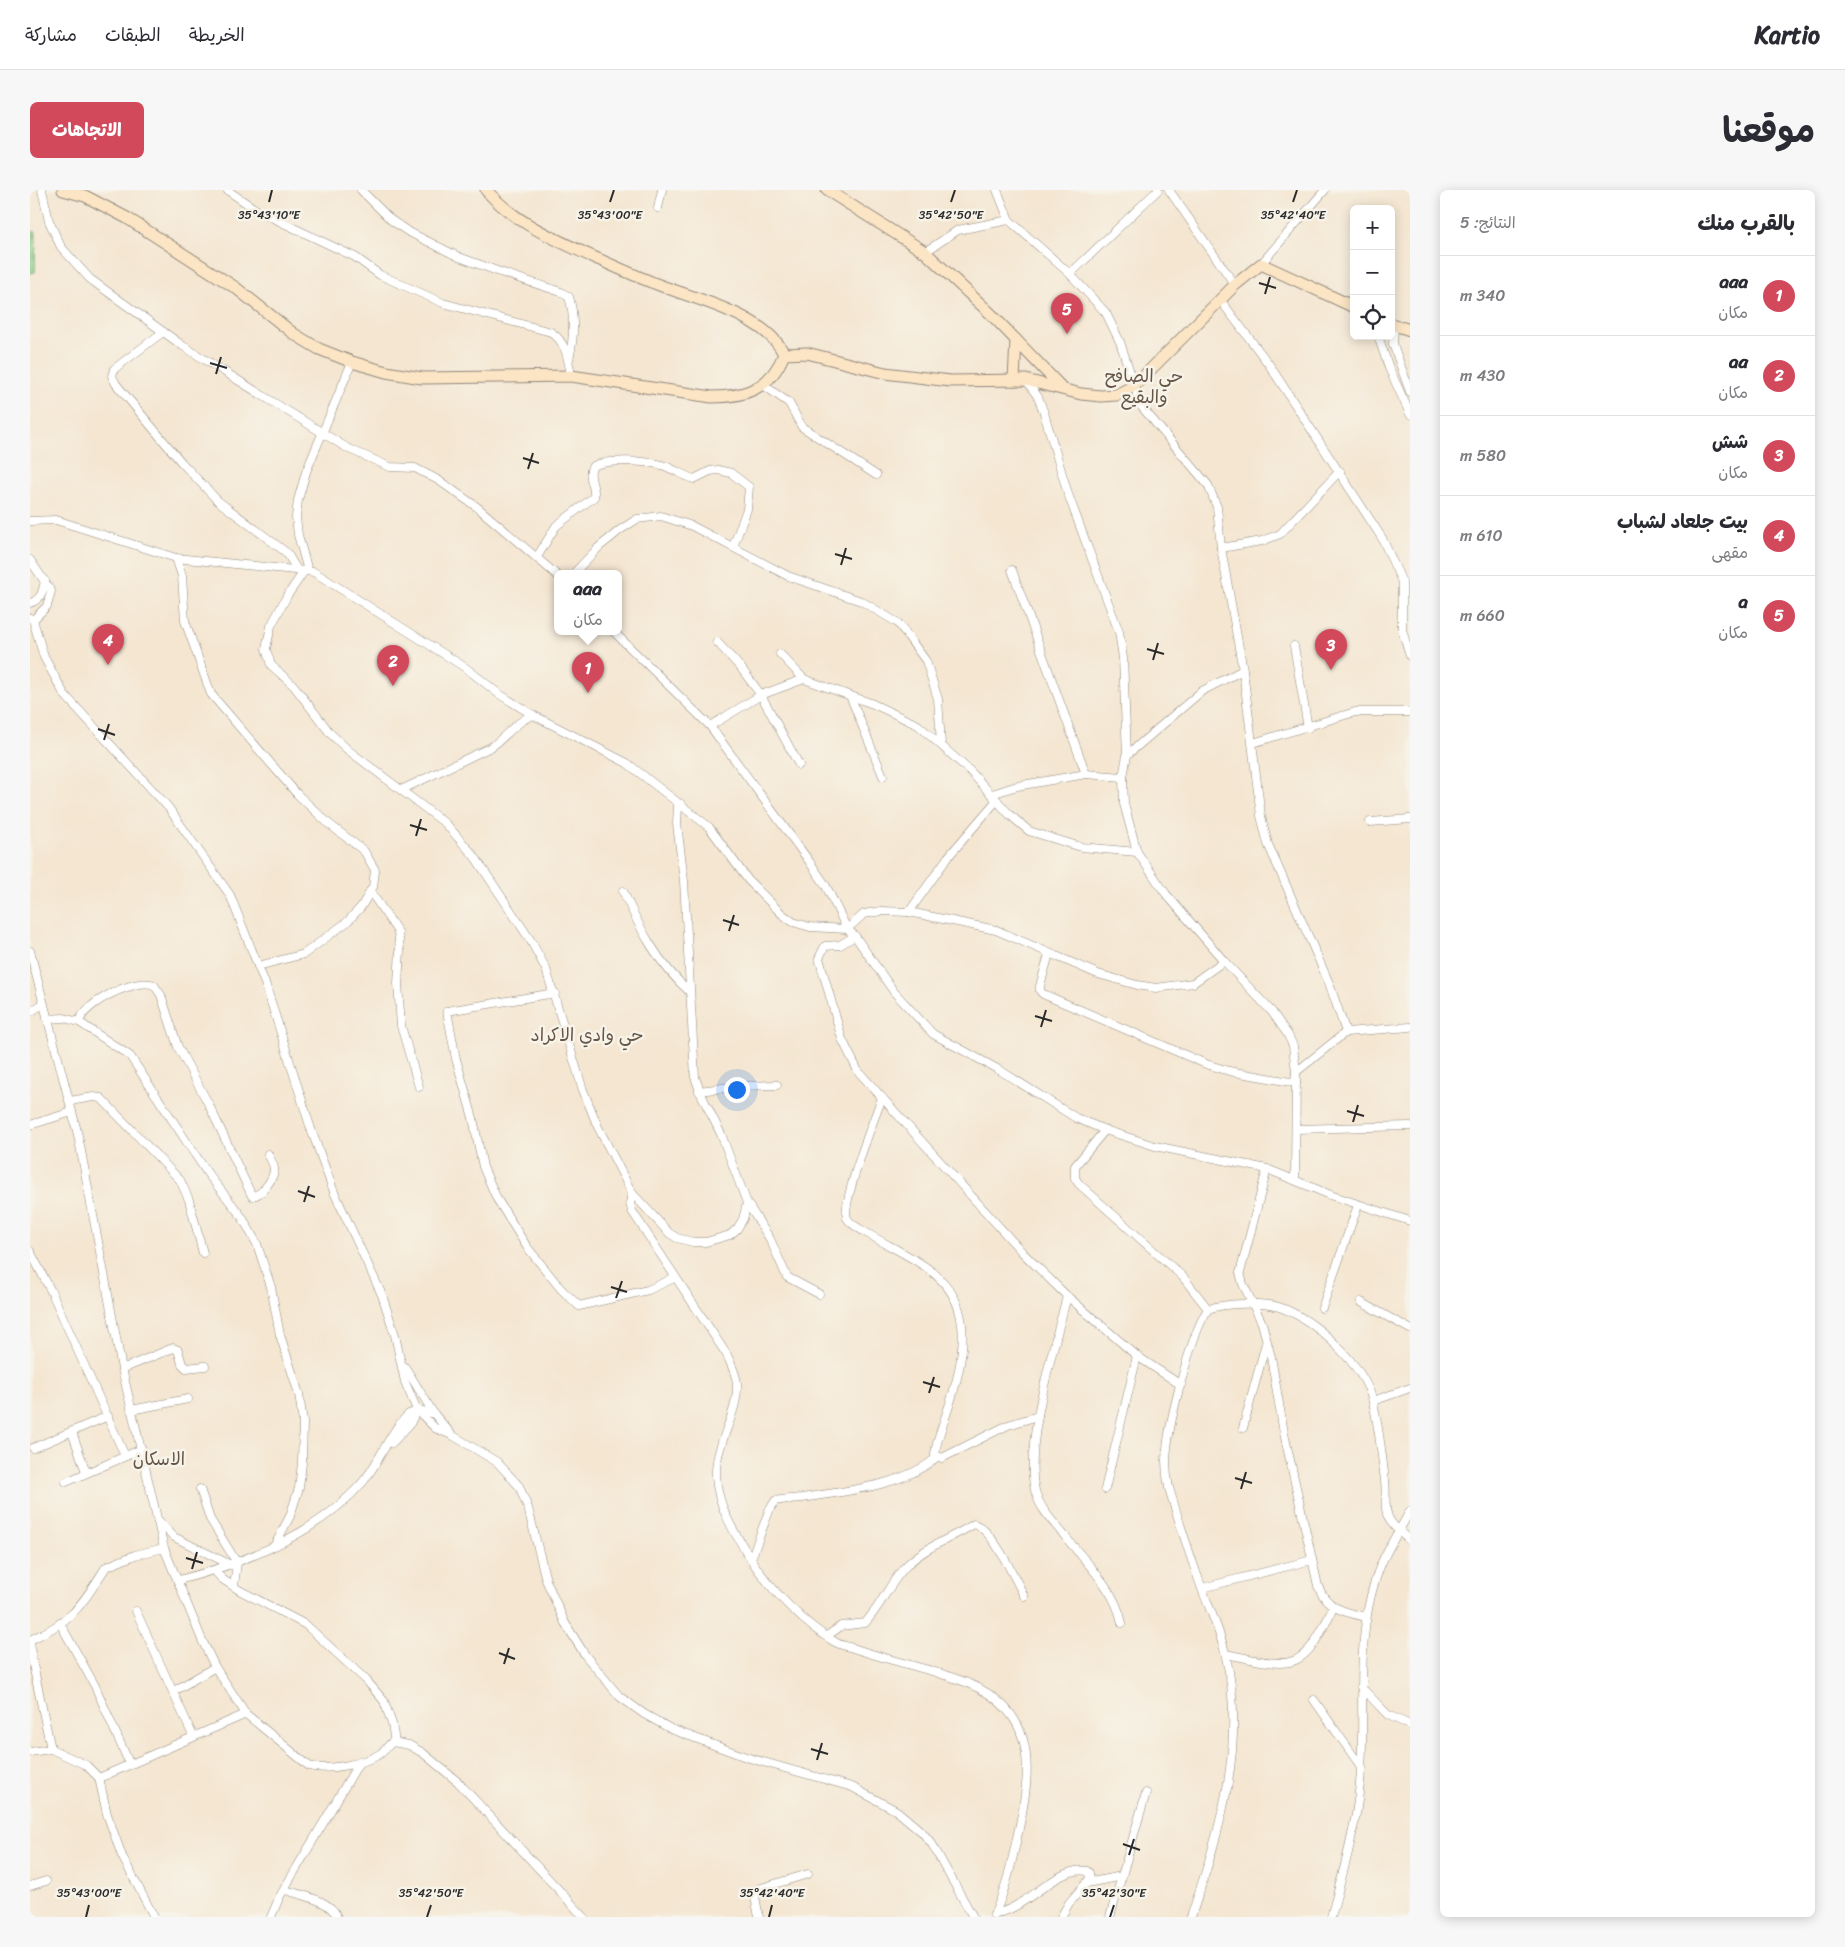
<!DOCTYPE html>
<html lang="ar">
<meta charset="utf-8">
<style>
body{margin:0;font-family:Sriracha,"Playpen Sans Arabic",sans-serif;background:#f7f7f7;color:#2b2b33;direction:rtl}
.controls{position:absolute;right:15px;top:15px;display:grid;overflow:hidden;border-radius:8px;box-shadow:0 2px 12px #0003}
.controls button{width:45px;height:45px;display:grid;place-items:center;padding:0;border:0;border-bottom:1px solid #e1e1e2;background:#fff;color:#2b2b33;font:25px sans-serif}
.you{position:absolute;left:706px;top:899px;width:18px;height:18px;margin:-12px;border:4px solid #fff;border-radius:50%;background:#1a73e8;box-shadow:0 0 0 8px #1a73e833}
.badge{display:grid;place-items:center;width:32px;height:32px;border-radius:50%;background:#d1495b;color:#fff;font-size:16px;font-weight:700}
.pin{position:absolute;translate:-50% -41px;filter:drop-shadow(0 1px 2px #0008)}
.pin::after{content:'';position:absolute;top:26px;width:18px;height:15px;background:inherit;clip-path:polygon(0 0,100% 0,50% 100%)}
.popup{position:absolute;left:524px;top:380px;width:68px;height:65px;box-sizing:border-box;display:grid;place-content:center;border-radius:8px;background:#fff;filter:drop-shadow(0 1px 4px #0005);font-size:16px;white-space:nowrap;color:#7c7c81}
.popup b{font-size:19px;color:#2b2b33}
.popup::after{content:'';position:absolute;left:50%;top:100%;margin-left:-10px;border:10px solid transparent;border-top-color:#fff}
.list{margin:0;padding:0;list-style:none}
h2{display:flex;justify-content:space-between;align-items:center;height:65px;margin:0;padding:0 20px;font-size:21px}
h2 small{font-size:16px;font-weight:400;color:#7c7c81}
.list li{display:grid;grid-template-columns:32px 1fr auto;gap:15px;align-items:center;box-sizing:border-box;height:80px;padding:0 20px;border-top:1px solid #e1e1e2}
.list b{display:block;font-size:19px;white-space:nowrap}
.list p{margin:0;font-size:16px;white-space:nowrap;color:#7c7c81}
.list em{font-size:16px;font-style:normal;color:#7c7c81}
.icon{flex:none;width:28px;height:28px;fill:none;stroke:currentColor;stroke-width:2;stroke-linecap:round;stroke-linejoin:round}
.map{position:relative;flex:none;width:1380px;height:1727px;overflow:hidden;direction:ltr;border-radius:8px}
header{display:flex;align-items:center;gap:30px;box-sizing:border-box;height:70px;padding:0 25px;background:#fff;border-bottom:1px solid #e1e1e2}
header strong{font-size:24px}
nav{display:flex;gap:28px;margin-inline-start:auto;font-size:18px}
.intro{display:flex;align-items:center;justify-content:space-between;box-sizing:border-box;height:120px;padding:0 30px}
h1{margin:0;font-size:35px}
.button{padding:12px 22px;border-radius:8px;background:#d1495b;color:#fff;font-size:18px;font-weight:700}
main{display:flex;gap:30px;padding:0 30px}
aside{flex:1;background:#fff;border-radius:8px;box-shadow:0 2px 12px #0003}
.map>svg:first-child{display:block}
.cemetery{fill:url(#cemetery-stones);stroke:#628460}
.lines{fill:none;stroke-linecap:round;stroke-linejoin:round}
.street-casing{stroke:#90887e;stroke-width:9}
.secondary-casing{stroke:#90887e;stroke-width:13}
.street{stroke:#fff;stroke-width:8}
.secondary{stroke:#fce5c4;stroke-width:11}
.ticks{fill:none;stroke:#2b2b2b;stroke-width:2}
.labels{text-anchor:middle;dominant-baseline:central;stroke-width:5;stroke-linejoin:round;paint-order:stroke}
.neighbourhood-label{font-size:18px;fill:#665648;stroke:#f7f3e8}
.ticks-label{font-size:12px;text-anchor:middle;fill:#2b2b2b;stroke:#f7f3e8;stroke-width:5;stroke-linejoin:round;paint-order:stroke}
</style>
<header>
<strong>Kartio</strong>
<nav><a>الخريطة</a><a>الطبقات</a><a>مشاركة</a></nav>
</header>
<div class="intro"><h1>موقعنا</h1><a class="button">الاتجاهات</a></div>
<main>
<aside>
<h2>بالقرب منك<small>النتائج: 5</small></h2>
<ul class="list">
<li><span class="badge">1</span><div><b>aaa</b><p>مكان</p></div><em>340 m</em></li>
<li><span class="badge">2</span><div><b>aa</b><p>مكان</p></div><em>430 m</em></li>
<li><span class="badge">3</span><div><b>شش</b><p>مكان</p></div><em>580 m</em></li>
<li><span class="badge">4</span><div><b>بيت جلعاد لشباب</b><p>مقهى</p></div><em>610 m</em></li>
<li><span class="badge">5</span><div><b>a</b><p>مكان</p></div><em>660 m</em></li>
</ul>
</aside>
<div class="map">
<svg width="1380" height="1727" viewBox="0 0 1380 1727">
<defs>
<pattern id="cemetery-stones" width="16" height="16" patternUnits="userSpaceOnUse" patternTransform="scale(1.25)"><rect width="16" height="16" fill="#99dd95"/><path d="M2 7V4a2 2 0 0 1 4 0v3zM10 15v-3a2 2 0 0 1 4 0v3z" fill="#84be81"/></pattern>
</defs>
<rect width="100%" height="100%" fill="#f7f3e8"/>
<filter id="ink" filterUnits="userSpaceOnUse"><feTurbulence type="fractalNoise" baseFrequency=".02" numOctaves="2"/><feDisplacementMap in="SourceGraphic" scale="10" xChannelSelector="R" yChannelSelector="G"/><feConvolveMatrix kernelMatrix="1 2 1 2 8 2 1 2 1" color-interpolation-filters="sRGB"/></filter>
<filter id="wash" filterUnits="userSpaceOnUse"><feTurbulence type="fractalNoise" baseFrequency=".0096" numOctaves="4" result="noise"/><feDisplacementMap in="SourceGraphic" scale="20" xChannelSelector="R" yChannelSelector="G"/><feGaussianBlur stdDeviation="1.12" result="paint"/><feColorMatrix in="noise" values="0 0 0 0 0 0 0 0 0 0 0 0 0 0 0 0 0 1.4 0 .05"/><feComposite in="paint" operator="in"/></filter>
<g filter="url(#wash)">
<rect width="100%" height="100%" fill="#f4e6d1"/>
<polygon class="cemetery" points="0,41 6,42 5,82 0,83"/>
</g>
<g filter="url(#ink)">
<g class="lines">
<defs>
<g id="street">
<polyline points="12,0 19,31 31,57 60,89 153,156 317,258 360,277 385,278 408,290 447,317 528,386"/>
<path d="M197,0L228,21L325,67L350,85L413,113L521,142C536,152 538,168 541,186"/>
<path d="M331,0L361,30L377,41L429,67L470,82L531,102L539,107C545,127 544,148 539,169"/>
<polyline points="967,0 979,30 1040,84 1076,123 1090,152 1111,216 1178,295 1187,317 1191,358 1213,480 1231,626 1238,654 1299,793 1316,842 1266,882"/>
<polyline points="1139,0 1205,95"/>
<polyline points="628,18 632,0"/>
<polyline points="895,62 928,40 979,30"/>
<polyline points="1231,74 1295,0"/>
<polyline points="1040,84 1128,0"/>
<polyline points="1191,111 1238,173 1352,348 1372,392 1372,440 1380,466"/>
<polyline points="1364,136 1363,154 1380,202"/>
<polyline points="133,142 84,179 82,186 86,194 152,273 188,311 257,363 267,380"/>
<polyline points="1348,146 1359,178 1380,224"/>
<polyline points="996,190 1008,207 1014,223 1038,304 1089,442 1093,468 1097,565 1093,587 1094,614 1107,662 1136,704 1194,771 1242,822 1258,845 1263,856 1266,882 1265,990"/>
<polyline points="732,194 759,213 772,237 846,285"/>
<polyline points="0,331 26,330 146,368 284,382 436,478 469,504 503,525 597,573 679,637 718,690 752,724 763,732 780,737 817,739 834,724 851,721 879,722 966,740 1068,784 1107,795 1126,798 1163,793 1194,771"/>
<polyline points="1191,358 1232,351 1250,344 1310,281"/>
<path d="M507,367L526,336L564,307C566,296 557,288 562,277C575,268 621,271 635,276C645,280 654,286 664,289L680,281L688,280L701,283L719,297L717,319L703,357"/>
<polyline points="146,368 152,386 155,431 181,504 267,604 299,634 334,661 345,680 343,697 331,717 317,732 274,764 228,776"/>
<polyline points="0,370 21,401 17,416 3,430"/>
<polyline points="275,380 257,406 241,436 236,459 241,475 264,496 300,543 318,560 416,634 445,667 501,751 516,779 553,900 568,937 602,1003 639,1043 647,1048 663,1052 676,1052 700,1045 707,1039 713,1029 717,1013 691,944 671,904 665,887 654,691 647,634 648,616 651,614"/>
<polyline points="982,380 1056,584"/>
<polyline points="278,381 268,345 266,327 268,310 276,282 322,172"/>
<polyline points="543,384 569,357 590,340 607,329 631,326 662,336 758,386 831,411 868,433 896,471 908,509 911,554"/>
<path d="M0,413C11,410 13,401 15,391"/>
<polyline points="0,428 3,430 14,467 34,504 138,617 200,705 236,796 281,939 304,1002 352,1105 365,1145 375,1192 387,1220 405,1238 422,1245 467,1272 489,1296 498,1318 516,1390 535,1433 555,1465 589,1506 614,1524 641,1539 716,1567 822,1597 867,1621 892,1642 902,1654 943,1727"/>
<polyline points="584,442 680,536 779,671 796,696 817,739 825,746 864,802 903,844 971,881 1046,928 1075,940 1125,956 1237,979 1303,1006 1380,1031"/>
<polyline points="687,452 711,478 731,505 769,575"/>
<polyline points="1264,456 1278,538"/>
<polyline points="750,464 774,489"/>
<polyline points="821,508 853,586"/>
<polyline points="680,536 731,505 774,489 843,514 888,535 940,581 980,625 999,641 1051,657 1107,662"/>
<polyline points="1223,553 1325,522 1380,522"/>
<polyline points="1097,565 1172,501 1213,480"/>
<path d="M371,600L461,557C476,547 485,532 503,525"/>
<polyline points="962,604 987,596 1056,584 1093,587"/>
<polyline points="1340,632 1380,629"/>
<polyline points="340,701 368,742 370,760 368,794 371,836 389,897"/>
<path d="M593,701C610,739 628,774 660,802"/>
<polyline points="879,722 918,667 967,610"/>
<polyline points="825,746 810,755 795,756 789,768 812,849 828,881 993,1063 1037,1106 1107,1166 1151,1195"/>
<path d="M0,761L48,945L92,1179L134,1358L172,1450L185,1477L216,1524L279,1576C297,1581 334,1574 350,1564C354,1561 358,1556 362,1552L379,1555L393,1563L428,1592L554,1727"/>
<polyline points="1019,764 1010,796 1010,801 1013,804 1176,874 1199,881 1266,893"/>
<polyline points="525,803 417,821 426,869 443,928 453,977 467,1009 497,1057 531,1099 549,1116 618,1100 644,1088"/>
<polyline points="0,822 13,814"/>
<polyline points="17,829 34,828 49,832 100,866 178,984 212,1027 227,1054 241,1097 250,1145 269,1204 273,1232 272,1273 269,1298 260,1326 245,1355"/>
<path d="M49,832C54,813 106,787 124,795L131,805L148,857L179,915L222,1006C231,1006 244,989 244,979C244,974 240,969 238,964"/>
<polyline points="1316,842 1380,837"/>
<polyline points="669,901 709,896 747,895"/>
<path d="M852,908C845,926 811,1014 817,1028C820,1034 830,1039 835,1042C869,1063 917,1078 929,1120C939,1152 927,1194 916,1225C912,1238 906,1251 905,1265L912,1268L978,1235L1008,1226"/>
<polyline points="40,911 63,907 71,908 150,990 159,1010 173,1063"/>
<polyline points="0,935 42,922"/>
<polyline points="1266,939 1380,936"/>
<polyline points="1075,940 1045,976 1045,988 1049,994 1153,1087 1178,1119"/>
<path d="M1237,979L1210,1083L1213,1094L1232,1133L1241,1167L1254,1243L1288,1396C1297,1419 1314,1422 1336,1427"/>
<path d="M602,1003L600,1013L602,1021L697,1165C701,1174 706,1184 707,1193C709,1223 685,1254 686,1285C687,1318 707,1347 724,1374C743,1402 775,1435 805,1452C811,1456 819,1456 826,1459C858,1470 891,1477 924,1488C1006,1514 1004,1571 988,1643C982,1671 977,1696 965,1723"/>
<polyline points="717,1013 740,1049 757,1087 789,1104"/>
<polyline points="0,1061 22,1103 95,1266"/>
<path d="M1037,1106C1025,1154 992,1259 1006,1304C1011,1320 1024,1333 1034,1345C1055,1372 1085,1398 1092,1433"/>
<polyline points="1331,1112 1380,1139"/>
<polyline points="1292,1118 1328,1015"/>
<polyline points="375,1177 404,1224 422,1245"/>
<polyline points="92,1179 143,1158 148,1160 152,1174 156,1178 175,1176"/>
<polyline points="1343,1211 1380,1198"/>
<polyline points="101,1220 158,1209"/>
<polyline points="1213,1238 1236,1153"/>
<polyline points="42,1242 56,1282"/>
<polyline points="362,1253 380,1234 387,1219"/>
<polyline points="3,1258 78,1226"/>
<polyline points="36,1292 112,1259"/>
<polyline points="170,1299 180,1329 207,1373 204,1396"/>
<polyline points="1075,1299 1107,1166"/>
<polyline points="129,1331 144,1347 201,1375"/>
<path d="M721,1369L739,1321L745,1311C754,1309 763,1309 772,1308C814,1301 875,1296 907,1267"/>
<polyline points="185,1381 192,1389 209,1400 276,1435 336,1490 354,1511 362,1534 365,1552"/>
<path d="M149,1390C214,1373 286,1345 332,1293C350,1273 358,1243 379,1224L390,1220L404,1224"/>
<polyline points="1172,1398 1282,1370"/>
<polyline points="106,1421 163,1546"/>
<polyline points="31,1435 65,1496 100,1575"/>
<path d="M797,1446L811,1436L835,1433C852,1415 860,1391 878,1374C897,1356 922,1348 944,1334C963,1339 985,1389 994,1406"/>
<path d="M0,1450C45,1429 50,1417 76,1377L105,1365L134,1358"/>
<polyline points="0,1450 2,1470 21,1559 56,1575 69,1588"/>
<path d="M1196,1464C1263,1478 1272,1484 1303,1418"/>
<polyline points="1331,1497 1358,1525 1380,1535"/>
<polyline points="144,1501 185,1477"/>
<polyline points="1284,1510 1332,1578"/>
<polyline points="0,1562 21,1559"/>
<polyline points="1057,1693 1092,1686"/>
<polyline points="0,1696 16,1691"/>
<path d="M255,1700C271,1705 301,1710 307,1727"/>
<path d="M964,1725L965,1723C995,1721 1026,1675 1057,1681L1059,1683L1060,1689L1039,1713L1031,1727"/>
<polyline points="124,1727 92,1666 77,1624 69,1588 216,1524"/>
<polyline points="241,1727 250,1706 330,1571"/>
<polyline points="729,1727 725,1707 728,1699 778,1684"/>
<polyline points="1080,1727 1116,1603"/>
<path d="M1161,1727C1189,1643 1218,1553 1195,1463C1190,1441 1180,1420 1172,1399C1160,1366 1149,1332 1139,1298C1137,1289 1136,1280 1136,1271C1137,1238 1160,1146 1178,1119C1195,1113 1232,1112 1249,1117C1285,1129 1334,1175 1343,1212C1349,1238 1352,1265 1355,1291C1357,1303 1353,1318 1359,1329C1363,1337 1373,1344 1380,1351"/>
<path d="M1301,1727C1313,1683 1326,1638 1330,1593C1337,1523 1323,1453 1347,1385C1354,1362 1369,1342 1380,1321"/>
</g>
<g id="secondary">
<path d="M33,0L55,6L97,28L206,98L264,144L289,159L322,172L356,182L392,188L541,186L682,207C716,207 741,198 754,164C735,124 663,109 624,93C603,85 582,75 561,66C523,48 485,33 456,0"/>
<polyline points="797,0 895,62 961,124 1031,197"/>
<polyline points="1361,134 1380,140"/>
<polyline points="754,164 777,163 855,183 920,191 996,190 1051,204 1071,206 1086,205 1104,196 1205,95 1231,74 1324,117"/>
<polyline points="984,190 986,150"/>
</g>
</defs>
<use href="#street" class="street-casing"/>
<use href="#secondary" class="secondary-casing"/>
<use href="#street" class="street"/>
<use href="#secondary" class="secondary"/>
</g>
</g>
<path class="ticks" d="M239,12L242,0M580,12L584,0M921,12L925,0M1263,12L1267,0M1229,93L1246,98M1235,104L1240,87M180,173L197,178M186,184L191,167M493,268L509,273M498,279L503,263M805,364L822,369M811,375L816,358M1117,459L1134,464M1123,470L1128,453M68,539L85,545M74,550L79,534M380,635L397,640M386,646L391,629M693,730L709,735M699,741L704,725M1005,826L1022,831M1011,837L1016,820M1317,921L1334,926M1323,932L1328,915M268,1001L285,1007M274,1012L279,996M581,1097L597,1102M586,1108L592,1091M893,1192L910,1197M899,1203L904,1187M1205,1288L1222,1293M1211,1299L1216,1282M156,1368L173,1373M162,1379L167,1362M469,1463L485,1469M474,1474L479,1458M781,1559L798,1564M787,1570L792,1553M1093,1654L1110,1660M1099,1665L1104,1649M56,1727L59,1715M397,1727L401,1715M739,1727L742,1715M1080,1727L1084,1715"/>
<g class="labels">
<g class="neighbourhood-label">
<text x="1114" y="186">حي الصافح<tspan x="1114" dy="21">والبقيع</tspan></text>
<text x="557" y="845">حي وادي الاكراد</text>
<text x="129" y="1269">الاسكان</text>
</g>
</g>
<g class="ticks-label">
<text x="239" y="29">35°43'10"E</text>
<text x="580" y="29">35°43'00"E</text>
<text x="921" y="29">35°42'50"E</text>
<text x="1263" y="29">35°42'40"E</text>
<text x="59" y="1707">35°43'00"E</text>
<text x="401" y="1707">35°42'50"E</text>
<text x="742" y="1707">35°42'40"E</text>
<text x="1084" y="1707">35°42'30"E</text>
</g>
</svg>
<div class="controls">
<button>+</button>
<button>−</button>
<button><svg class="icon" aria-label="locate" viewBox="0 0 24 24"><circle cx="12" cy="12" r="6"/><path d="M12 2v4M12 18v4M2 12h4M18 12h4"/></svg></button>
</div>
<div class="you"></div>
<div class="pin badge" style="left:558px;top:503px">1</div>
<div class="popup"><b>aaa</b>مكان</div>
<div class="pin badge" style="left:363px;top:496px">2</div>
<div class="pin badge" style="left:1301px;top:480px">3</div>
<div class="pin badge" style="left:78px;top:475px">4</div>
<div class="pin badge" style="left:1037px;top:144px">5</div>
</div>
</main>
